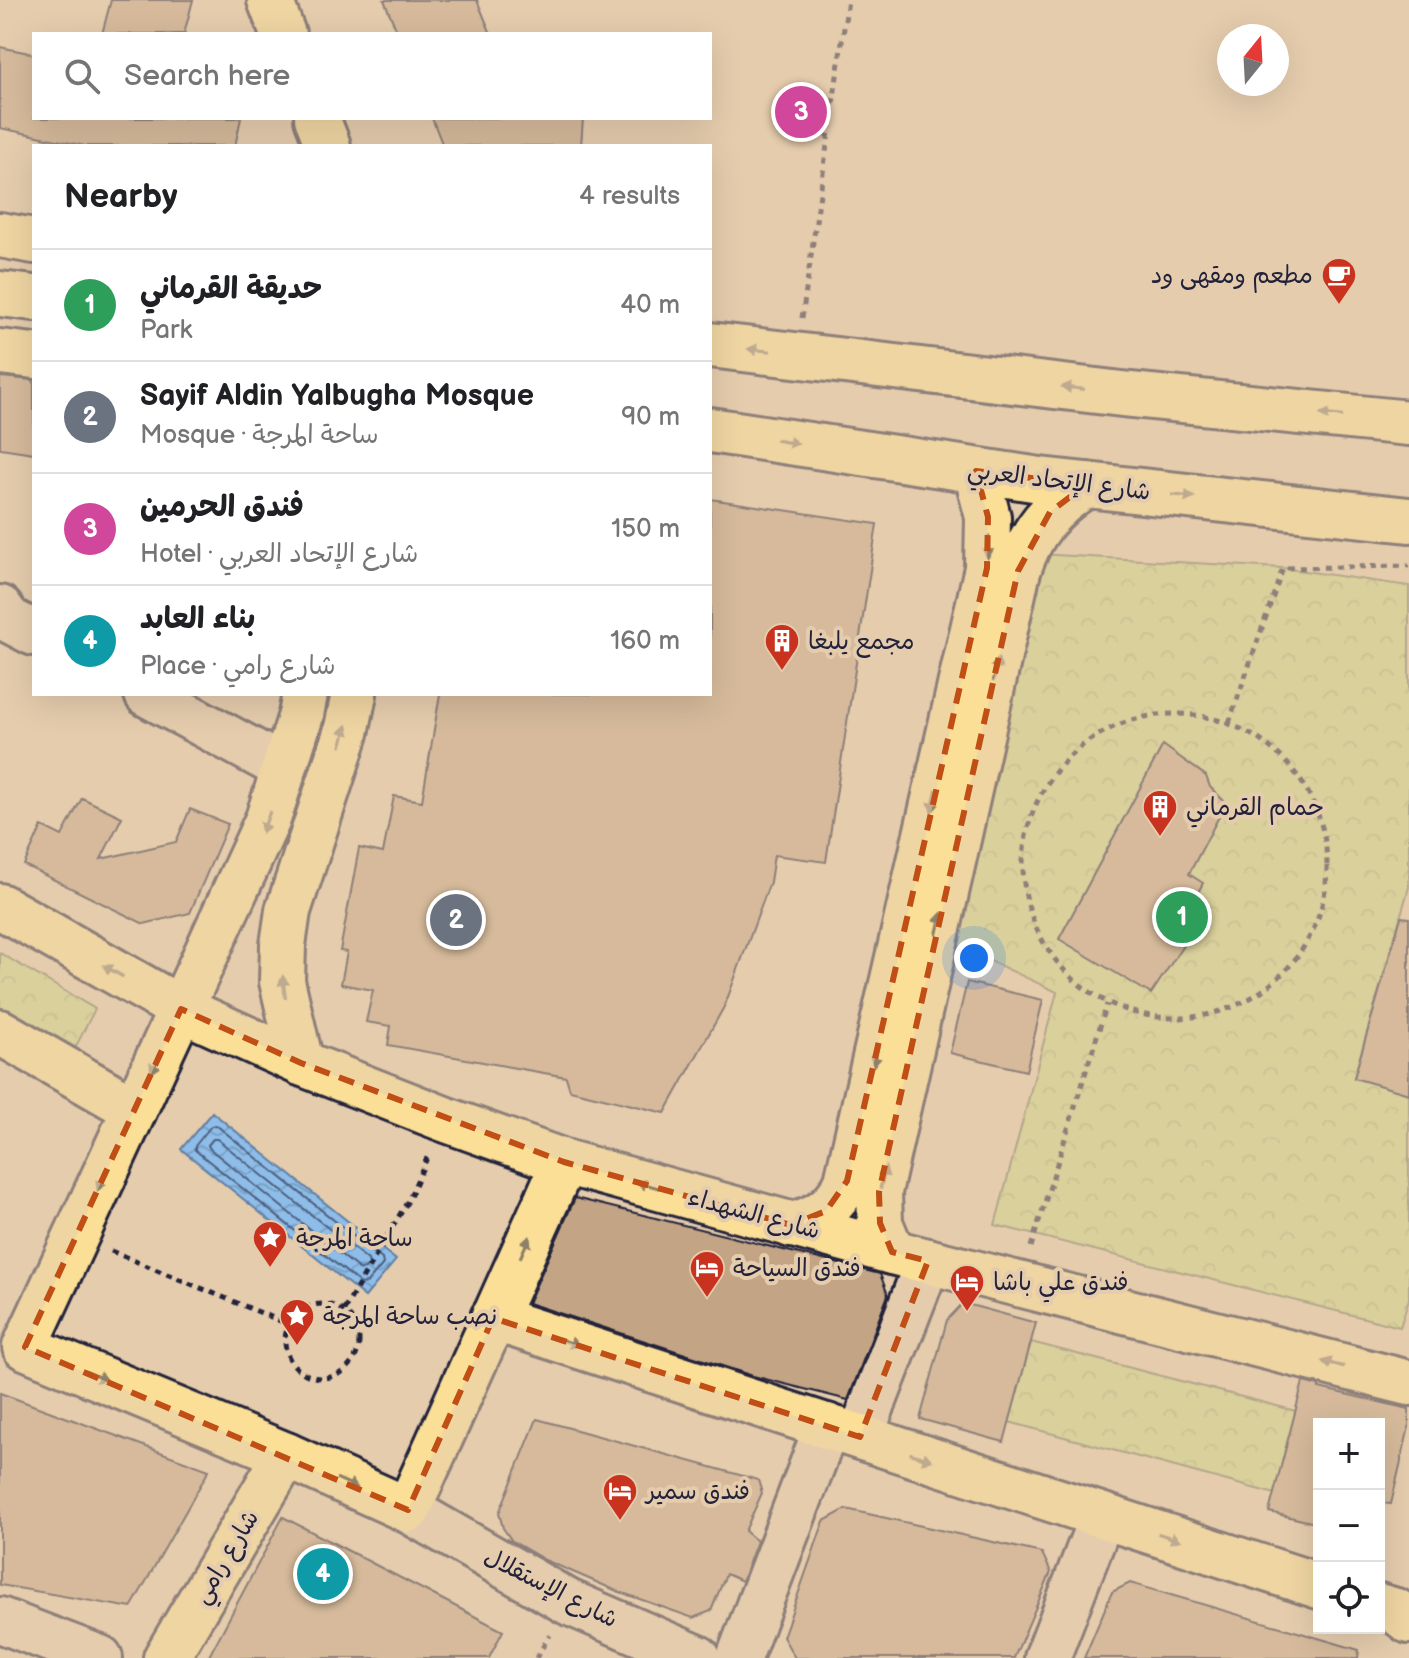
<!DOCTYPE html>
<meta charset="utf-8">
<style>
body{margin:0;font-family:"Balsamiq Sans","Playpen Sans Arabic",sans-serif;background:#f6f6f6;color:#202124}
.controls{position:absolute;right:24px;bottom:24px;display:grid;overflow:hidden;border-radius:0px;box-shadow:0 8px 32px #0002}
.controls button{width:72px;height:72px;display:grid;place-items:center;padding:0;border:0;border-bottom:2px solid #e0e0e0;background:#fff;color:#202124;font:40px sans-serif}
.compass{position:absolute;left:1217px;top:24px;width:72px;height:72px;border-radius:50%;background:#fff;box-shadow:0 8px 32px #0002;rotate:18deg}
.you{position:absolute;left:974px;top:958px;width:28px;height:28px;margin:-20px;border:6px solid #fff;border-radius:50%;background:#1a73e8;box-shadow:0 0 0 12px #1a73e833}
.badge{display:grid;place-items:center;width:52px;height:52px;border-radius:50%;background:#c8321e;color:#fff;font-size:26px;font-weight:700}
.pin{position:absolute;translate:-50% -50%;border:4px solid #fff;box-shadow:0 2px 8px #0006}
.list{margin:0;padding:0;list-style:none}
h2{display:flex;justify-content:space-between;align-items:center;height:104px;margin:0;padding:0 32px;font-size:34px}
h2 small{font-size:26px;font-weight:400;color:#757577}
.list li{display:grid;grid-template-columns:52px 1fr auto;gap:24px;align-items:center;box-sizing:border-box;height:112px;padding:0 32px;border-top:2px solid #e0e0e0}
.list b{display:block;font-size:30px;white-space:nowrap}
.list p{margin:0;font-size:26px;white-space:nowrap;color:#757577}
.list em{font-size:26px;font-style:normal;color:#757577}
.icon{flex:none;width:44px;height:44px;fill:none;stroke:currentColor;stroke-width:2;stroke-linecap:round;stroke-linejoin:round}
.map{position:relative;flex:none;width:1409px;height:1658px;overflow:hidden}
.search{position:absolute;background:#fff;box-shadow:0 8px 32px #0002;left:32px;top:32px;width:680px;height:88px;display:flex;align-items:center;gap:20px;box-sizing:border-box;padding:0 28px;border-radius:0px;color:#757577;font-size:30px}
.panel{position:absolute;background:#fff;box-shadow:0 8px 32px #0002;left:32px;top:144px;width:680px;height:552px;border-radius:0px}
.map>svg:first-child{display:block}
.park{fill:url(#park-crowns);stroke:#767b61;stroke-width:2}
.water{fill:url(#water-waves);stroke:#627fa3;stroke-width:2}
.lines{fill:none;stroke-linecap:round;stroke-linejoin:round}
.shore{stroke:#4d6080;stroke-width:2}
.building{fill:#c3a586;stroke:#22223b;stroke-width:2}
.minor-casing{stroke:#22223b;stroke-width:50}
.major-casing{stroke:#22223b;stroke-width:50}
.highway-casing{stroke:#22223b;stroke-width:50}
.path{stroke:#22223b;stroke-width:5;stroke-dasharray:6 6;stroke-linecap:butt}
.minor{stroke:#e5ccad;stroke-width:44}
.major{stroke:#fbdf96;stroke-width:44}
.highway{stroke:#fbdf96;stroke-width:44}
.oneway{fill:#8e8068}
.marked{fill:none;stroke:#c04e15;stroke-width:6;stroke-dasharray:16 10;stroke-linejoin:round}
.labels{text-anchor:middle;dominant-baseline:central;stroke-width:8;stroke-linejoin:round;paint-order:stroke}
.poi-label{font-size:24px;fill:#22223b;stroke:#e5ccad;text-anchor:start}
.street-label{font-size:24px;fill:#22223b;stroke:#e5ccad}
</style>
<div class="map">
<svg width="1409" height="1658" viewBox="0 0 1409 1658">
<defs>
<pattern id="park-crowns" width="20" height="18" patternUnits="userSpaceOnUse" patternTransform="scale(2)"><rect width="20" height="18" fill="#cad487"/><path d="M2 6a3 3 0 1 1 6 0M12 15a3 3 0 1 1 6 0" fill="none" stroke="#adb675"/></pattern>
<pattern id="water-waves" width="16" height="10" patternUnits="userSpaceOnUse" patternTransform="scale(2)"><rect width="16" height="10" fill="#8dbde8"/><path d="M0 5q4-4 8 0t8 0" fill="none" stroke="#79a2c8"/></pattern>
</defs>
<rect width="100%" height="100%" fill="#e5ccad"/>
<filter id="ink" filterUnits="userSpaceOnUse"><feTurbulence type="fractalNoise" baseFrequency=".0125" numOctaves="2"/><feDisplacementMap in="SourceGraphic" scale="16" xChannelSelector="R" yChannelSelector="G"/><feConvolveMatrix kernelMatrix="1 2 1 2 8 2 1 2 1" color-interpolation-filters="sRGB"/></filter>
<g filter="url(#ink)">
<g class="park">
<polygon points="1038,554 1283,568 1409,586 1409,887 1354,1077 1409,1094 1409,1299 1400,1327 995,1225 1057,992 958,946"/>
<polygon points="0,953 95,1009 73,1052 0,1009"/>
<polygon points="1031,1342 1296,1411 1275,1494 1009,1422"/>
</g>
<polygon class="water" points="212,1112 396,1260 365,1297 181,1149"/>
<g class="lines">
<g class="shore">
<polygon points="216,1125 382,1259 383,1264 367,1283 361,1284 195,1150 195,1146 211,1126"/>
<polygon points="213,1139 217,1139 368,1260 369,1264 365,1269 360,1270 210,1149 208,1145"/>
</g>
</g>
<g class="building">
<polygon points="111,0 193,0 184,34 102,34"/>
<polygon points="384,0 477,0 491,34 398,34"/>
<polygon points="0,47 34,54 34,118 241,118 235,146 85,146 0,128"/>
<polygon points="432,118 583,118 581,146 443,146"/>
<polygon points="0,377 34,380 34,453 0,448"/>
<polygon points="710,499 877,524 826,862 774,855 770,882 725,1005 665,1113 570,1090 566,1077 388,1045 391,1026 366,1022 373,990 341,984 347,952 340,951 359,848 383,853 394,796 422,801 440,694 710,694"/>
<polygon points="1163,745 1206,776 1210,787 1226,803 1189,874 1203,883 1181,924 1194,929 1151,994 1059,939"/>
<polygon points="82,798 122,817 101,859 176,842 190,809 228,824 190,913 144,924 24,865 42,826 62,836"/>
<polygon points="1401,917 1409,918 1409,1094 1354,1078"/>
<polygon points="967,982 1043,1000 1026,1071 950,1053"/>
<polygon points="575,1198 880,1274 888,1295 848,1400 753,1376 528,1303"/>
<polygon points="963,1303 1036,1323 1004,1442 920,1419 947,1320"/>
<polygon points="1303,1382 1319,1386 1319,1388 1409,1409 1409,1427 1391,1504 1379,1503 1379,1424 1319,1424 1319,1524 1269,1512"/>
<polygon points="0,1393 209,1470 131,1608 0,1585"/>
<polygon points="537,1419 758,1480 762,1493 745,1531 757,1541 742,1581 726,1574 711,1611 693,1618 617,1591 545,1560 512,1541 503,1528 499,1513"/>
<polygon points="846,1509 1042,1553 1051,1572 1014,1658 795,1658 783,1637 824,1521"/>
<polygon points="283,1517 503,1631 489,1658 208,1658"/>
<polygon points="1130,1583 1359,1650 1358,1658 1084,1658 1112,1592"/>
</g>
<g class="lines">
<defs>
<g id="minor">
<polyline points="0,608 9,620 34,633"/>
<polyline points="147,694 284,768"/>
<polyline points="860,1437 928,1261"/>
<polyline points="408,1510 568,1602 698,1658"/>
<polyline points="0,1620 100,1658"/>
<polyline points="739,1658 827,1426"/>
<polyline points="1047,1658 1102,1516"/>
</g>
<g id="major">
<polyline points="270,0 283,34"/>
<polyline points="317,118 328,146"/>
<polyline points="0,906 181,1009 268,819 301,715 305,694"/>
<polyline points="0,1032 134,1109"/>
<polyline points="301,1063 282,981 283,945 288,911 346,733 354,694"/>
<polyline points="564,1162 408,1510 286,1455 25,1347 181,1009 301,1063 444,1119 564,1162 892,1252 1409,1383"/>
<path d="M791,1225C818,1219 836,1206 847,1181L987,568L988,517L976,471"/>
<path d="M892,1252L880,1223L879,1192L1018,571C1030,532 1051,507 1086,485"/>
<polyline points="493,1318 1319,1586"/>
<polyline points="1379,1606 1396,1611 1409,1621"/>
<polyline points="166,1658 286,1455"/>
</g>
<g id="highway">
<polyline points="0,235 34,241"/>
<polyline points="0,294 34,298"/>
<polyline points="710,345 1122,394 1409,423"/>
<polyline points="0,352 34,356"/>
<polyline points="710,430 1040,480 1409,520"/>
</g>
</defs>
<use href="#minor" class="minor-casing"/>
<use href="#major" class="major-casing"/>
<use href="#highway" class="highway-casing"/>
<g class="path">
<polyline points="802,318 848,0"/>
<circle cx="1175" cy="866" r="152"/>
<polyline points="1229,723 1283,568 1409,566"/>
<polyline points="1031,1247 1107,1004"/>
<polyline points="111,1251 288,1324"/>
<circle cx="322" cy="1341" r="37"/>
<polyline points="344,1310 409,1199 429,1153"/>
<polyline points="536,1658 550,1635"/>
</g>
<use href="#minor" class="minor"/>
<use href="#major" class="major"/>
<use href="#highway" class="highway"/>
</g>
<defs><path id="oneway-solid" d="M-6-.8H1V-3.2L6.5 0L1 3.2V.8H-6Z" transform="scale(2)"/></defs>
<g class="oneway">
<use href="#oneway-solid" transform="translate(759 350) rotate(-174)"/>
<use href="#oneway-solid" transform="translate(1073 388) rotate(-173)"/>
<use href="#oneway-solid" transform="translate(1331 415) rotate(-174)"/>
<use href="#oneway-solid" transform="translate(787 442) rotate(9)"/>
<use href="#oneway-solid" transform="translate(1183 496) rotate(6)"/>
<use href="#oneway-solid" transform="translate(988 547) rotate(92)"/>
<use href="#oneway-solid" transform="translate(996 670) rotate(-77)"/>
<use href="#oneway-solid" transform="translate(344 736) rotate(-74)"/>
<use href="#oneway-solid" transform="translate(934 801) rotate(103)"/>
<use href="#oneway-solid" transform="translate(266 822) rotate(111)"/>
<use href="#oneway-solid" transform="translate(939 924) rotate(-77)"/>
<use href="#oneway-solid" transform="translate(113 971) rotate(-150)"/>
<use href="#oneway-solid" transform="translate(284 987) rotate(-97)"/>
<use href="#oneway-solid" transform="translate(876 1055) rotate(103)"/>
<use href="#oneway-solid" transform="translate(156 1063) rotate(115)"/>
<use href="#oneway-solid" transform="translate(883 1178) rotate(-77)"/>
<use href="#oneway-solid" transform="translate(102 1180) rotate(114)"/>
<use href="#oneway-solid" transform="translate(648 1185) rotate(-165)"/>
<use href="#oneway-solid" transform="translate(525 1247) rotate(-66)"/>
<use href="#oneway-solid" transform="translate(568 1342) rotate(18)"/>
<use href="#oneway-solid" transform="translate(1333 1364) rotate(-166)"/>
<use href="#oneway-solid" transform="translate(96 1376) rotate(23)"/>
<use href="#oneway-solid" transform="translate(921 1457) rotate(18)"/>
<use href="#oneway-solid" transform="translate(347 1483) rotate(24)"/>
<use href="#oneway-solid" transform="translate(1169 1537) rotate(18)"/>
</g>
</g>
<path d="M0 0H1409V1658H0ZM976,471L1086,485L1050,512L1018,571L879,1192L880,1223L892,1252L928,1261L860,1437L493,1318L408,1510L25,1347L181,1009L301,1063L564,1162L791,1225L826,1211L847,1181L987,568L988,517Z" fill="#e5ccad" fill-opacity=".55" fill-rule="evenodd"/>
<path class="marked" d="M976,471L1086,485L1050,512L1018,571L879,1192L880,1223L892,1252L928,1261L860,1437L493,1318L408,1510L25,1347L181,1009L301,1063L564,1162L791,1225L826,1211L847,1181L987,568L988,517Z"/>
<defs>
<symbol id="cafe-pin" viewBox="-11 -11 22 30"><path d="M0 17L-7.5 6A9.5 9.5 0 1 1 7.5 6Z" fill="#c8321e" stroke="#e5ccad"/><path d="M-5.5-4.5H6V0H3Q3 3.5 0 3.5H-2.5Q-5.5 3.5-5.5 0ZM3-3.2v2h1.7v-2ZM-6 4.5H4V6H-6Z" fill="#fff"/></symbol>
<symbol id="building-pin" viewBox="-11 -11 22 30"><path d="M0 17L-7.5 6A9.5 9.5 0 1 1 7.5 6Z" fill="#c8321e" stroke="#e5ccad"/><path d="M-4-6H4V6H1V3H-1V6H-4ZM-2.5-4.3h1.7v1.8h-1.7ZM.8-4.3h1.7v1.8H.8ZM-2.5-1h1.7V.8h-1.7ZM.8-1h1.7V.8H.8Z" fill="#fff"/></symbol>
<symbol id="sight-pin" viewBox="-11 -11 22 30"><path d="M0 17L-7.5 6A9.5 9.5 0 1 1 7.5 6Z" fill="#c8321e" stroke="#e5ccad"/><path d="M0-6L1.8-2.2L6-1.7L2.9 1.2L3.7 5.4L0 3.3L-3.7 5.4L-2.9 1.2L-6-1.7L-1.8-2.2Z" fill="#fff"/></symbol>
<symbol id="hotel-pin" viewBox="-11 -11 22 30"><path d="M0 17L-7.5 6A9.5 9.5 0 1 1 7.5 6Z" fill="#c8321e" stroke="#e5ccad"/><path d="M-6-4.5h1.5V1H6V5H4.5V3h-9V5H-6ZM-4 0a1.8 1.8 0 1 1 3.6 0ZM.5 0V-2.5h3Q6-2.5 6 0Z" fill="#fff"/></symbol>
</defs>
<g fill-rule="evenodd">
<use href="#cafe-pin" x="1319" y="255" width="40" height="54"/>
<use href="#building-pin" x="762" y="621" width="40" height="54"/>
<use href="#building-pin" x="1140" y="787" width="40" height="54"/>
<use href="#sight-pin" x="250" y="1218" width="40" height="54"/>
<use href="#hotel-pin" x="687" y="1248" width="40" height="54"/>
<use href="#hotel-pin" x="947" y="1262" width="40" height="54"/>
<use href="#sight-pin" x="277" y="1296" width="40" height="54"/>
<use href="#hotel-pin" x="600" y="1471" width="40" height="54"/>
</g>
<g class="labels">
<g class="poi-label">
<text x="1313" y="275" text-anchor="end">مطعم ومقهى ود</text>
<text x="808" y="641">مجمع يلبغا</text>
<text x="1186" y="807">حمام القرماني</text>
<text x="296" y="1238">ساحة المرجة</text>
<text x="733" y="1268">فندق السياحة</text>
<text x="993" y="1282">فندق علي باشا</text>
<text x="323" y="1316">نصب ساحة المرجة</text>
<text x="646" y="1491">فندق سمير</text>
</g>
<g class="street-label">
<text transform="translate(1059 481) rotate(7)">شارع الإتحاد العربي</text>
<text transform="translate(754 1214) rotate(15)">شارع الشهداء</text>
<text transform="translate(226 1557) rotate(-59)">شارع رامي</text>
<text transform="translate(551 1588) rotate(27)">شارع الإستقلال</text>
</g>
</g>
</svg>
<div class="controls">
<button>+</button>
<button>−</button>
<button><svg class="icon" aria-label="locate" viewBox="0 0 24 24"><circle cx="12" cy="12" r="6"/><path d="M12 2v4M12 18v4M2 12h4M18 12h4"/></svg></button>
</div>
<svg class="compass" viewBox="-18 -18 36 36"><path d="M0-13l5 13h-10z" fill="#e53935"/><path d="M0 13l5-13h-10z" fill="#757577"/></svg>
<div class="you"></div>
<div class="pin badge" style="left:1182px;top:917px;background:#2e9e5b">1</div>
<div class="pin badge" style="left:456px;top:920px;background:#6b7280">2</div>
<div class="pin badge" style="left:801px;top:112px;background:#d1479c">3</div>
<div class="pin badge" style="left:323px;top:1574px;background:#0f9aa8">4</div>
<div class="search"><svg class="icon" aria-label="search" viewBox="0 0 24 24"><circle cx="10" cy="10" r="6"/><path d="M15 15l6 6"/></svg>Search here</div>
<section class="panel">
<h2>Nearby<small>4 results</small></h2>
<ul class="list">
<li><span class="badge" style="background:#2e9e5b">1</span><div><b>حديقة القرماني</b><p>Park</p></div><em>40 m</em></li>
<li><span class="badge" style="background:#6b7280">2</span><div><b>Sayif Aldin Yalbugha Mosque</b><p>Mosque · ساحة المرجة</p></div><em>90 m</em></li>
<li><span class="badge" style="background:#d1479c">3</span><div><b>فندق الحرمين</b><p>Hotel · شارع الإتحاد العربي</p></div><em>150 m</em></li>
<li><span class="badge" style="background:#0f9aa8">4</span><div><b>بناء العابد</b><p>Place · شارع رامي</p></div><em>160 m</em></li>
</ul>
</section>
</div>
